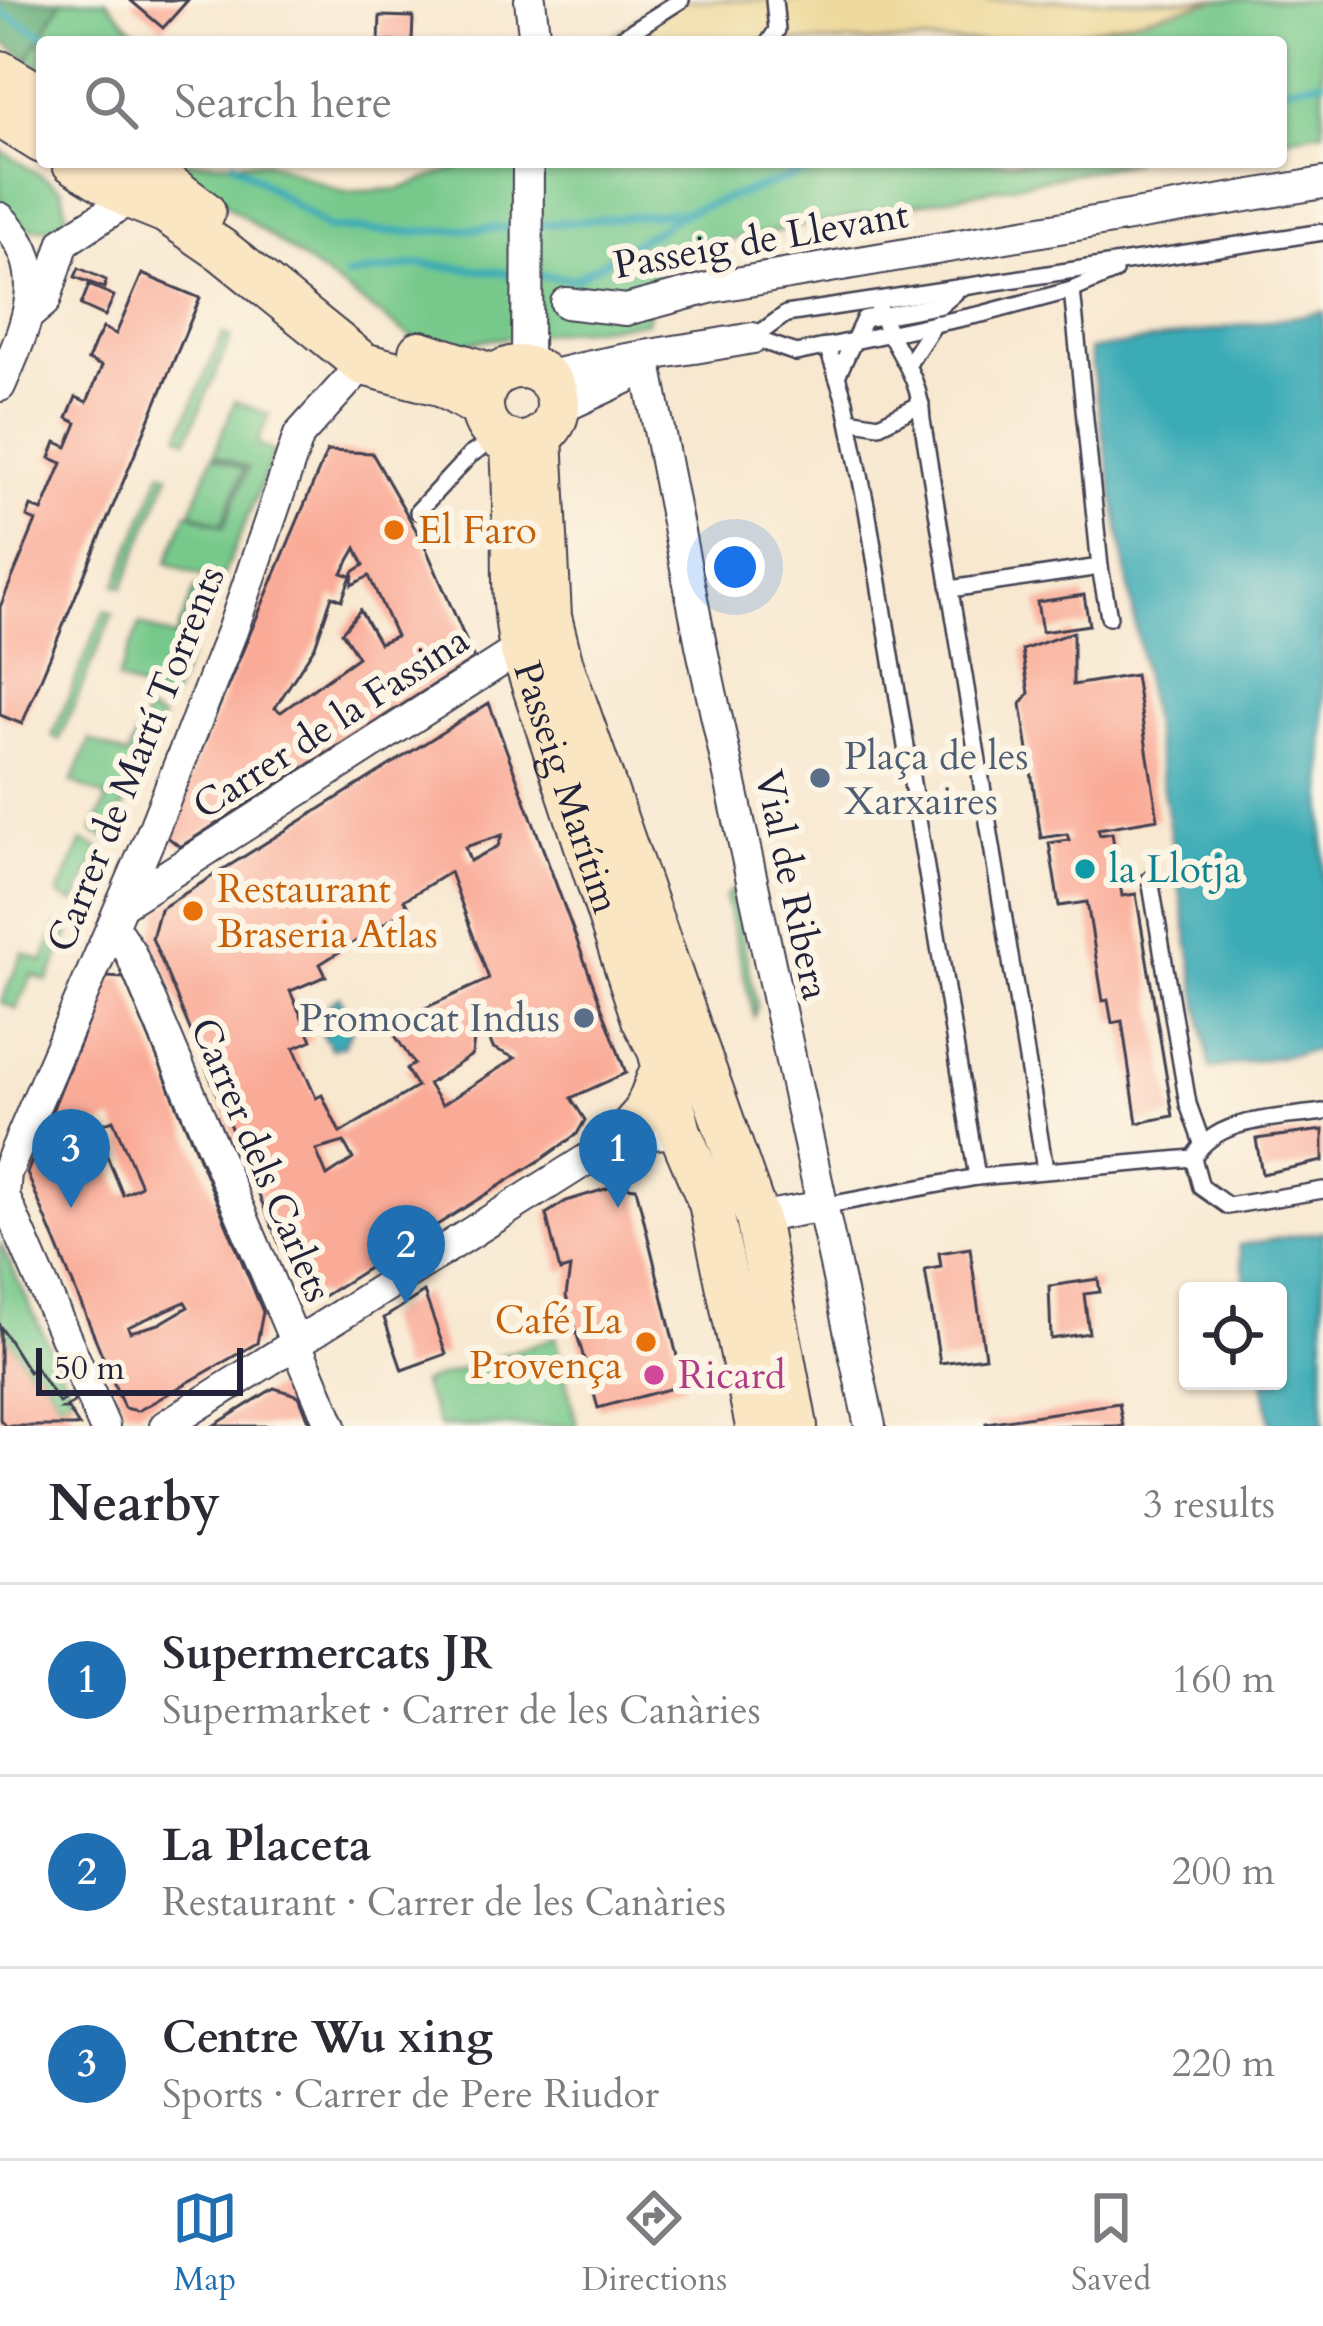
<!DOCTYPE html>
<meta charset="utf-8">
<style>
body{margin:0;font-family:Cardo,serif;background:#f2f2f3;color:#2b2b33}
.controls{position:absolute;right:36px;bottom:36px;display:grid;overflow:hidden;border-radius:12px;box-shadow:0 3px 9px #0004}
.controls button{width:108px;height:108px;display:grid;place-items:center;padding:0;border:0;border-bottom:3px solid #e1e1e2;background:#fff;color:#2b2b33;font:60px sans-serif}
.scale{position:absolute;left:36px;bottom:30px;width:207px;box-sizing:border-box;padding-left:12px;border:6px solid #22223b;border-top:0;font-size:33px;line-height:42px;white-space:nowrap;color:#22223b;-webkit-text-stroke:9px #fcf5e5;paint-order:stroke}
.you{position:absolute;left:735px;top:567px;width:42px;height:42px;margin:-30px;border:9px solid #fff;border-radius:50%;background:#1a73e8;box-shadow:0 0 0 18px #1a73e833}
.badge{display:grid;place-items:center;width:78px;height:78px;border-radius:50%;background:#1f6fb2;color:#fff;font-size:39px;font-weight:700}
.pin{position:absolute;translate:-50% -99px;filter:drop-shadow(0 3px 6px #0008)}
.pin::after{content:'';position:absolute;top:63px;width:42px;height:36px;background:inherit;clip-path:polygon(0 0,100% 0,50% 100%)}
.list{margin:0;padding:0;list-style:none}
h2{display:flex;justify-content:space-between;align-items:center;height:156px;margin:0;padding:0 48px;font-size:51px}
h2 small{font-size:39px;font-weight:400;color:#7c7c81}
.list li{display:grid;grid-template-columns:78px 1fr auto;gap:36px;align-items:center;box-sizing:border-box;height:192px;padding:0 48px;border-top:3px solid #e1e1e2}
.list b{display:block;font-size:45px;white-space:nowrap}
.list p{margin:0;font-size:39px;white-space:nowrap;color:#7c7c81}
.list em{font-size:39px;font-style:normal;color:#7c7c81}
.icon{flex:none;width:66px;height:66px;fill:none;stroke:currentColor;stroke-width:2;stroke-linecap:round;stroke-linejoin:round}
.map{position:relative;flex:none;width:1323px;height:1426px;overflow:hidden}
.search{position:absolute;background:#fff;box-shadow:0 3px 9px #0004;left:36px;right:36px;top:36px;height:132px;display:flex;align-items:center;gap:30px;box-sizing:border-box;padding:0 42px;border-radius:12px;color:#7c7c81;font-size:45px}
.sheet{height:732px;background:#fff}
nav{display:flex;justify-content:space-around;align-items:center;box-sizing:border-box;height:168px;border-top:3px solid #e1e1e2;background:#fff;font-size:33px;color:#7c7c81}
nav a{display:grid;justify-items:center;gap:6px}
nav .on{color:#1f6fb2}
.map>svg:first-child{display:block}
.green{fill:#77c98b;stroke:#4c7663;stroke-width:3}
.forest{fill:#61ad77;stroke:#426859;stroke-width:3}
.sand{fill:#eeda9e;stroke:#887e6c;stroke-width:3}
.water{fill:#3aabb6;stroke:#2e6678;stroke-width:3}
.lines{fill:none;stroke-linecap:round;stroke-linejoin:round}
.stream{stroke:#3aabb6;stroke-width:8}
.building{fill:#faab98;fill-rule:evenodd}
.lane-casing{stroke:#424051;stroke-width:20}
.street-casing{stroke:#424051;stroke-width:34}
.secondary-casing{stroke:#424051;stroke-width:46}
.lane{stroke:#fff;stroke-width:15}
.street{stroke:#fff;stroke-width:30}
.secondary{stroke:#fbe6c4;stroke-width:42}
.food-dot{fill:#e8710a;stroke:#fcf5e5;stroke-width:4.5}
.service-dot{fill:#5c6f8a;stroke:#fcf5e5;stroke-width:4.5}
.culture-dot{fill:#0f9aa8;stroke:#fcf5e5;stroke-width:4.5}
.hotel-dot{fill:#d1479c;stroke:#fcf5e5;stroke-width:4.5}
.labels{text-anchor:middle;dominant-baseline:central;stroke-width:12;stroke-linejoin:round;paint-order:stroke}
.street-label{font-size:39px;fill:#22223b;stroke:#fcf5e5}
.food-label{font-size:39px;fill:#c56008;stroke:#fcf5e5;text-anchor:start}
.service-label{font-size:39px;fill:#4e5e75;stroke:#fcf5e5;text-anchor:start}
.culture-label{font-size:39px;fill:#0d838f;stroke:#fcf5e5;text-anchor:start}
.hotel-label{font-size:39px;fill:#b23c85;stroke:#fcf5e5;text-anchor:start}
</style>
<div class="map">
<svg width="1323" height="1426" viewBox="0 0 1323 1426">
<rect width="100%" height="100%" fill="#fcf5e5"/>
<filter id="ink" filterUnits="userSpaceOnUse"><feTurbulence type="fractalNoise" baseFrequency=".00833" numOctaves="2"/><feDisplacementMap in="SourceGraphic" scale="24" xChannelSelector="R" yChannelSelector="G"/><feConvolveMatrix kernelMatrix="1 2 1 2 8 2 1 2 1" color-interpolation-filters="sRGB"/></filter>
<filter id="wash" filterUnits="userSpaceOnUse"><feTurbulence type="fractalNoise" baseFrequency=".004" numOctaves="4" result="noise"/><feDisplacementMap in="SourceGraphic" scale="48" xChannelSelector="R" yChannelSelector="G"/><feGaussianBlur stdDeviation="2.7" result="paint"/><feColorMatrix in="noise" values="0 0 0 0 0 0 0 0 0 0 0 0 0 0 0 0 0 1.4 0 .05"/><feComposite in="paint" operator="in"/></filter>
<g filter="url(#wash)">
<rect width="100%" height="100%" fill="#f8e8d0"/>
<g class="green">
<polygon points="62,0 106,0 145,42 42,42 42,68 28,59"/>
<polygon points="1217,0 1323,0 1323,131 1281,138 1281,42 1039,42"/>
<polygon points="0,150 62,189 67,217 54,228 24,229 0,206"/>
<polygon points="167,162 268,162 344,192 400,189 473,162 1134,162 660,254 647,322 442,345 414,339"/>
<polygon points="223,334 231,338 187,439 179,435"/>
<polygon points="235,401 269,415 257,444 275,452 220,583 167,563 187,513 224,527 248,468 214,454"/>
<polygon points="213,456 244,469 222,524 191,512"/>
<polygon points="162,471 169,474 123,587 116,585"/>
<polygon points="196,587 214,595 170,702 117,680 140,624 175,638"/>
<polygon points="105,610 113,613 59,740 52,736"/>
<polygon points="147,712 162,719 109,839 93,832 107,798 72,782 90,740 127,756"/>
<polygon points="82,841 100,849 75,903 58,895"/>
<polygon points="733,889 757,1007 754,1016 725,897"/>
<polygon points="58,926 70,931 48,981 32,975 17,1009 1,1002 23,953 43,961"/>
<polygon points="0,1242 72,1395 59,1403 37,1368 29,1372 0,1326"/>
<polygon points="556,1337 577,1426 439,1426 421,1383"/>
</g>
<polygon class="forest" points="0,0 62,0 28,59 0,40"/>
<polygon class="sand" points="660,0 1217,0 1039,42 604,42"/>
<g class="water">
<polygon points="1323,312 1323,1049 1210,1069 1089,350"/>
<polygon points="339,996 354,1024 344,1045 332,1049 322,1035 323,1009"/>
<polygon points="1323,1231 1323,1426 1271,1426 1263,1381 1278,1381 1278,1291 1247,1291 1239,1245"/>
</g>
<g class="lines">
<g class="stream">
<polyline points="0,11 55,42"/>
<polyline points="1281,87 1323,81"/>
<polyline points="234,162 328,228 405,232 518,227"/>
<polyline points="533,225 686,212 809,171 860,162"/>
<polyline points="533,275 575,279 685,213"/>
<polyline points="347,276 422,264 518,274"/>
</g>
</g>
<g id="blocks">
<g class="building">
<polygon points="130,0 188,0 163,28"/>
<polygon points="380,16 413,17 412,42 379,41"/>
<polygon points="79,268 106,280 104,288 75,277"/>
<polygon points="142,274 200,298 22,724 0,715 0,607 36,521 27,517 31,506 42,511 62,463 50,458 56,442 67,447 77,423 67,418 76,397 87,402 102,366 88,360 96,341 103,328 116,334"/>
<polygon points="89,285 114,296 105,316 81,305"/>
<path d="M327,451L372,453L424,544L474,659L180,847L165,835ZM356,548L364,565L353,572L352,585L369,576L396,636L379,643L360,610L342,632L358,657L281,712L275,708L315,646L332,596L342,600L351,576L342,573Z"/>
<polygon points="1084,595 1089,625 1042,632 1037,602"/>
<polygon points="1073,632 1073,685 1135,675 1158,819 1098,829 1100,835 1112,833 1122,896 1136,894 1173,1116 1137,1123 1122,1021 1112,1023 1108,1000 1103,1001 1087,902 1059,906 1049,843 1069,840 1067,834 1041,838 1021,704 1029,693 1022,650"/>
<path d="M489,703L626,1073L571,1098L585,1120L577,1134L542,1159L324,1296L298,1289L152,938L160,909ZM502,835L498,846L470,861L465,847ZM450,872L489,979L388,1025L414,1064L406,1069L417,1087L340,1133L322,1095L316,1098L294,1048L312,1040L290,991L326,976L320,964L409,908L404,900ZM488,1035L493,1048L515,1058L442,1105L428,1084L472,1055L474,1039ZM344,1142L353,1159L327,1176L316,1150Z"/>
<path d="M106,977L124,978L263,1312L257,1343L138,1411L124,1408L27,1173ZM113,1120L141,1186L123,1195L95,1127ZM185,1302L188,1307L159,1324L130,1332L128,1327Z"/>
<polygon points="1323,1130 1323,1161 1262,1174 1256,1139"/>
<polygon points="615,1186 636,1188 684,1385 598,1408 566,1296 570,1268 560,1271 546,1214 566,1201"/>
<polygon points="970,1248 985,1357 940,1363 925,1270 941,1267 939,1253"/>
<polygon points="1098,1279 1100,1292 1084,1294 1089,1333 1051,1339 1049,1286"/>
<polygon points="424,1292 446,1354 402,1370 384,1318"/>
<polygon points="0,1326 29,1372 36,1368 59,1403 72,1395 75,1402 63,1409 68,1409 79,1426 5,1426 0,1419"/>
<polygon points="274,1388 299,1396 311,1426 213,1426"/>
<polygon points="1119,1403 1123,1426 986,1426 986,1423"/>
</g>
</g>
</g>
<g filter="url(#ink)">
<use href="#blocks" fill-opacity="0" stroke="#424051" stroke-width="3"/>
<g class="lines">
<defs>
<g id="lane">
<polyline points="615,42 681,0"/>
<polyline points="769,42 777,30 774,0"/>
<path d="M877,304C892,350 920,370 922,420L1045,1169"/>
<polyline points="753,338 786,314 1323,232"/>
<polyline points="753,338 796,353 982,314 1072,290 1114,272"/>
<polyline points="827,346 845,401 867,510 977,1177"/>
<polyline points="908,364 935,323"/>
<polyline points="837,376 864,319 941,305 955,293"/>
<polyline points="849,420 879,425 921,404"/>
<polyline points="418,511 470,455 500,436"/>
<polyline points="1100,567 1109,617"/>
<polyline points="950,589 1100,567 1072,290"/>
<polyline points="1150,879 1188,1104 1202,1143"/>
<path d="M1323,1112C1279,1119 1217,1116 1193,1158L1201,1187L1228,1206L1323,1190"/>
<polyline points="823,1206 977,1177 1193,1158"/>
</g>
<g id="street">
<polyline points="530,0 535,42"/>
<path d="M0,218C54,271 26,326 0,386"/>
<polyline points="566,303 626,310 713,287 1323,183"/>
<polyline points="31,313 45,301 64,242 131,198"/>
<polyline points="645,358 701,645 870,1426"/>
<polyline points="527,367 528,162"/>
<path d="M546,377C615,358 682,351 753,338"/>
<polyline points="557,410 626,378 645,358"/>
<polyline points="124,903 521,648"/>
<polyline points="114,928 130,952 331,1426"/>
<polyline points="757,1218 823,1206"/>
<polyline points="104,1426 4,1196 6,1173 152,833 232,631 299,435 363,364"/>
<polyline points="165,1426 624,1136 680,1132"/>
</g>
<g id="secondary">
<polyline points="0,72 42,97"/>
<polyline points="0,116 42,142"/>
<polyline points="73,162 131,198 166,212 223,251 363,364 439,384 482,408"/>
<polyline points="138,162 204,212"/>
<polyline points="420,352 495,376"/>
<circle cx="520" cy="405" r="38"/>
<polyline points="541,436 550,617 562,665 757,1218 796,1426"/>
<path id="s1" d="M511,441C519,510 507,580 521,648L643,1019L659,1050L680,1132L710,1203L757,1426"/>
<polyline points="624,1136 645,1112 663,1066"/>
</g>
</defs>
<use href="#lane" class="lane-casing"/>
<use href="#street" class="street-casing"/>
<use href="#secondary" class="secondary-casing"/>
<use href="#lane" class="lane"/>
<use href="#street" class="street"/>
<use href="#secondary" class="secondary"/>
</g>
</g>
<g class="food-dot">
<circle cx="394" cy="530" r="12"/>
<circle cx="193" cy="911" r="12"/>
<circle cx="646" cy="1342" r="12"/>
</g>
<g class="service-dot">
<circle cx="820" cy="778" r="12"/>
<circle cx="584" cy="1018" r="12"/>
</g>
<circle class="culture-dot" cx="1085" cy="869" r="12"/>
<circle class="hotel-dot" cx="654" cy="1375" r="12"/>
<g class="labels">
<g class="street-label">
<text transform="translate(761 240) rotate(-10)">Passeig de Llevant</text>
<text transform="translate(331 723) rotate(-33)">Carrer de la Fassina</text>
<text transform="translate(136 759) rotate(-68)">Carrer de Martí Torrents</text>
<text stroke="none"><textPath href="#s1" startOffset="354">Passeig Marítim</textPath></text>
<text transform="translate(792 885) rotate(78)">Vial de Ribera</text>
<text transform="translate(261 1160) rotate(67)">Carrer dels Carlets</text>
</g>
<g class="food-label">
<text x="418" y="530">El Faro</text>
<text x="217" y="889">Restaurant<tspan x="217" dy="45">Braseria Atlas</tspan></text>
<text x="622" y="1320" text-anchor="end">Café La<tspan x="622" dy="45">Provença</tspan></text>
</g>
<g class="service-label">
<text x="844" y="756">Plaça de les<tspan x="844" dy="45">Xarxaires</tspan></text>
<text x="560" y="1018" text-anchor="end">Promocat Indus</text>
</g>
<g class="culture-label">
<text x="1109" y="869">la Llotja</text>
</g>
<g class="hotel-label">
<text x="678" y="1375">Ricard</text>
</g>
</g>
</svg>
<div class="controls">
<button><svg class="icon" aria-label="locate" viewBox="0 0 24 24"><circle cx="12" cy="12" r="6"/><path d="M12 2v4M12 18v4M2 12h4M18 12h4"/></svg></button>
</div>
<div class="scale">50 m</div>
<div class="you"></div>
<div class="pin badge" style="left:618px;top:1208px">1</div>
<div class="pin badge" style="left:406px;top:1304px">2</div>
<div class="pin badge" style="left:71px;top:1208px">3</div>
<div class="search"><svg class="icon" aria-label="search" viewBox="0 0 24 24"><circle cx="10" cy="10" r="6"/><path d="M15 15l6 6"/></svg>Search here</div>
</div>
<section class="sheet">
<h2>Nearby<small>3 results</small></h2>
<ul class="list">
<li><span class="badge">1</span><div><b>Supermercats JR</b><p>Supermarket · Carrer de les Canàries</p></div><em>160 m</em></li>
<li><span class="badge">2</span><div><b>La Placeta</b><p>Restaurant · Carrer de les Canàries</p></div><em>200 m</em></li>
<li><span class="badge">3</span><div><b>Centre Wu xing</b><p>Sports · Carrer de Pere Riudor</p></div><em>220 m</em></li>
</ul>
</section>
<nav>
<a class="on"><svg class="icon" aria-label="map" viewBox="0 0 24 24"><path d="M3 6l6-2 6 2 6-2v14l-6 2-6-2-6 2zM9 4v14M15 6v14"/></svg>Map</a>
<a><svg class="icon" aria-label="directions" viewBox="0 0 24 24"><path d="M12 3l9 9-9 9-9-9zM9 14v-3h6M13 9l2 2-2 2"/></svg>Directions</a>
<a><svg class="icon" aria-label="saved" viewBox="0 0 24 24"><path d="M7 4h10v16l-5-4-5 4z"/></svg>Saved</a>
</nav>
